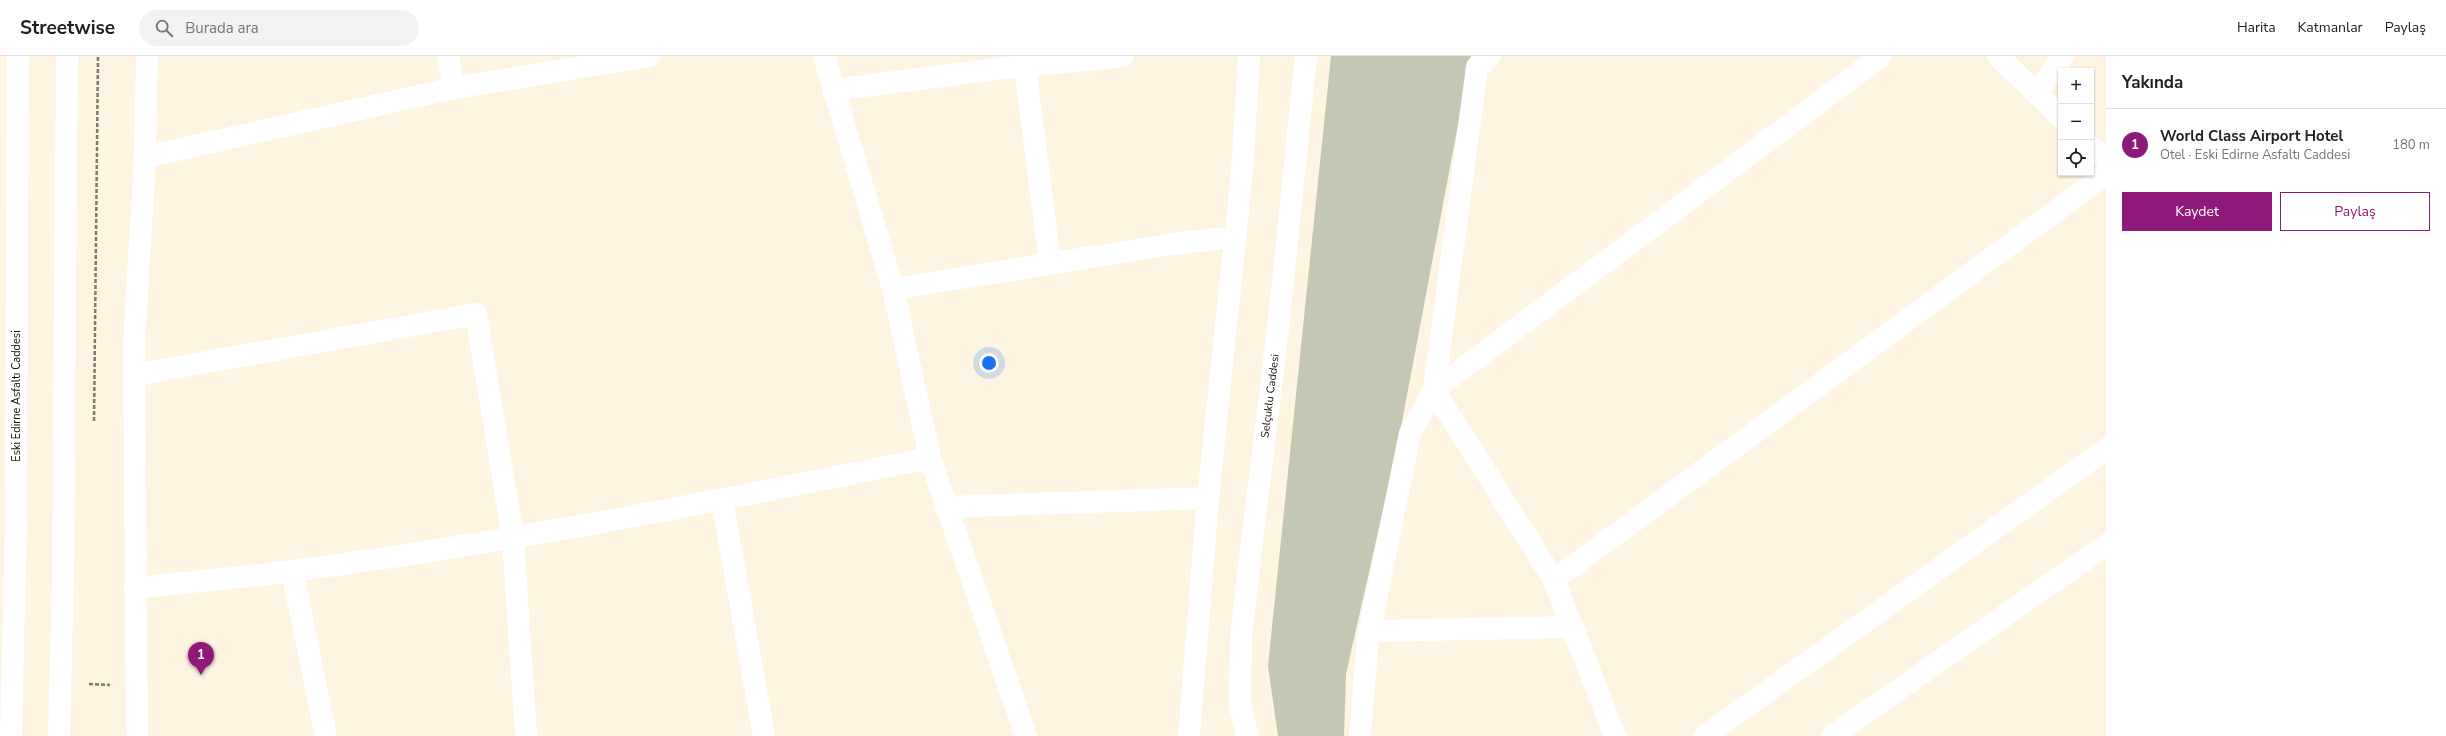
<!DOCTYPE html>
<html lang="tr">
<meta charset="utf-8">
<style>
body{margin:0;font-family:"Nunito Sans",sans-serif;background:#f2f2f2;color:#202124}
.controls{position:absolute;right:12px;top:12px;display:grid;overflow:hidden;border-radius:0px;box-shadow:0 1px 3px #0004}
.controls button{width:36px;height:36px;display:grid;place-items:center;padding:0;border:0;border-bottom:1px solid #e0e0e0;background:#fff;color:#202124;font:20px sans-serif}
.you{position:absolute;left:989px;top:307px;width:14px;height:14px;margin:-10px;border:3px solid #fff;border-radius:50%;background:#1a73e8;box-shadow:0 0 0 6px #1a73e833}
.badge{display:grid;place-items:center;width:26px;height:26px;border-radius:50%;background:#8f1978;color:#fff;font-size:13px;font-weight:700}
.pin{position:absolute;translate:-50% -33px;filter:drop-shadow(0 1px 2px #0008)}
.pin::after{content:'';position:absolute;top:21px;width:14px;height:12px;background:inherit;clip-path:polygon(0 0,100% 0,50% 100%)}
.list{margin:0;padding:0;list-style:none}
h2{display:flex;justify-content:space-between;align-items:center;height:52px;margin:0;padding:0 16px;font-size:17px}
h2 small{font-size:13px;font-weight:400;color:#757577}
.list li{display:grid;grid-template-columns:26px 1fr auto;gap:12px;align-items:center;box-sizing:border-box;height:72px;padding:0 16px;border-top:1px solid #e0e0e0}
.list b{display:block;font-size:15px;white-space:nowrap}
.list p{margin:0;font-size:13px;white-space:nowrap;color:#757577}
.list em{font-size:13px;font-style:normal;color:#757577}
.actions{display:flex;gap:8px;padding:12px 16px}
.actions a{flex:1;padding:9px 0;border:1px solid #8f1978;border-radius:0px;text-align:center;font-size:14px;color:#8f1978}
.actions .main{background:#8f1978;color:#fff}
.icon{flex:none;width:22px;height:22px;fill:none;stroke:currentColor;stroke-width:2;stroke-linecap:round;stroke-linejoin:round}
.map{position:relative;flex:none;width:2106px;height:680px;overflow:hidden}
header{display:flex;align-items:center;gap:24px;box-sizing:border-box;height:56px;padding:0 20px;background:#fff;border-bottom:1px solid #e0e0e0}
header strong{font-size:19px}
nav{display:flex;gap:22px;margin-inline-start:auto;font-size:14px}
.search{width:280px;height:36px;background:#f2f2f2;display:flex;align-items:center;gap:10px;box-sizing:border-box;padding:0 14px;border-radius:22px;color:#757577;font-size:15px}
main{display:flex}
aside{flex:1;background:#fff}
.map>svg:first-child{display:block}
.green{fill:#c4c7b2}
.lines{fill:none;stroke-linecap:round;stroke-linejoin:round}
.path{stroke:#81796c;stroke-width:2.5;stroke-dasharray:4 2;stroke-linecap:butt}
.minor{stroke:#fff;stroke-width:22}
.major{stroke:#fff;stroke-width:22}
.highway{stroke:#fff;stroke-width:22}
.labels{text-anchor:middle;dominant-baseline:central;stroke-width:3;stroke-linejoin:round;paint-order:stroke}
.street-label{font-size:11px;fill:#150f05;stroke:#fff}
</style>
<header>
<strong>Streetwise</strong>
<div class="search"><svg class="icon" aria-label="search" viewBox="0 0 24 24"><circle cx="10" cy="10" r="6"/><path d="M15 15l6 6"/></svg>Burada ara</div>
<nav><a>Harita</a><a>Katmanlar</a><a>Paylaş</a></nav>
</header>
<main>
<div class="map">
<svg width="2106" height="680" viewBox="0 0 2106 680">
<rect width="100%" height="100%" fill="#fdf4e2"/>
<polygon class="green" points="1331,0 1471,0 1397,392 1346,618 1344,680 1278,680 1268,610"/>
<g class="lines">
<g class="path">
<polyline points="94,365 98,0"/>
<polyline points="89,628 110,629"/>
</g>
<g class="minor">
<polyline points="448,0 454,32"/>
<polyline points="824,0 893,233 930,402 1026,680"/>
<polyline points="1998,0 2061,61"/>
<polyline points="1025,10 1050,207"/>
<polyline points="833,34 1005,12 1123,0"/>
<polyline points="2036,38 2063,0"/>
<polyline points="2091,90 2106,104"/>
<polyline points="145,101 454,32 649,0"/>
<polyline points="893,233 1173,188 1233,181"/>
<polyline points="134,319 476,258 513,482 526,680"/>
<polyline points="1434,334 1881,0"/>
<polyline points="1434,334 1554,524 1615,680"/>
<polyline points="722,444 764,680"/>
<polyline points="946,451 1208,442"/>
<polyline points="292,515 326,680"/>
<polyline points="1554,524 2106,118"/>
<path d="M135,532C187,526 240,522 292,515C506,487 719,445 930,402"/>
<polyline points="1369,575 1573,571"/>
<polyline points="137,680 134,288 145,101 147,0"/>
<polyline points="1360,680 1368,582 1410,377 1434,334 1477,11 1490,0"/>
<polyline points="1705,680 2106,393"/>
<polyline points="1832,680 2106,489"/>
</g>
<g class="major">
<polyline points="1189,680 1208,442 1242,116 1249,0"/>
<polyline points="1248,680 1240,651 1241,578 1280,255 1306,0"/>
</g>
<g class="highway">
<polyline points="11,680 16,459 18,0"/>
<polyline points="59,680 63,515 67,0"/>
</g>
</g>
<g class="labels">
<g class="street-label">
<text transform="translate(16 340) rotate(-90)">Eski Edirne Asfaltı Caddesi</text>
<text transform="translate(1270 340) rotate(-83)">Selçuklu Caddesi</text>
</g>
</g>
</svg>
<div class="controls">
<button>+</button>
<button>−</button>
<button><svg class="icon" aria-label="locate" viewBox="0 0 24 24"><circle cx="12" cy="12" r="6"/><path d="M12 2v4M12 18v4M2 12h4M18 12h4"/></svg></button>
</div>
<div class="you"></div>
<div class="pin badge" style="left:201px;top:619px">1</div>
</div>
<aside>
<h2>Yakında<small></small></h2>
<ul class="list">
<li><span class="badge">1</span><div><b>World Class Airport Hotel</b><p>Otel · Eski Edirne Asfaltı Caddesi</p></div><em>180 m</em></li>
</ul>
<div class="actions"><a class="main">Kaydet</a><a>Paylaş</a></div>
</aside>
</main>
